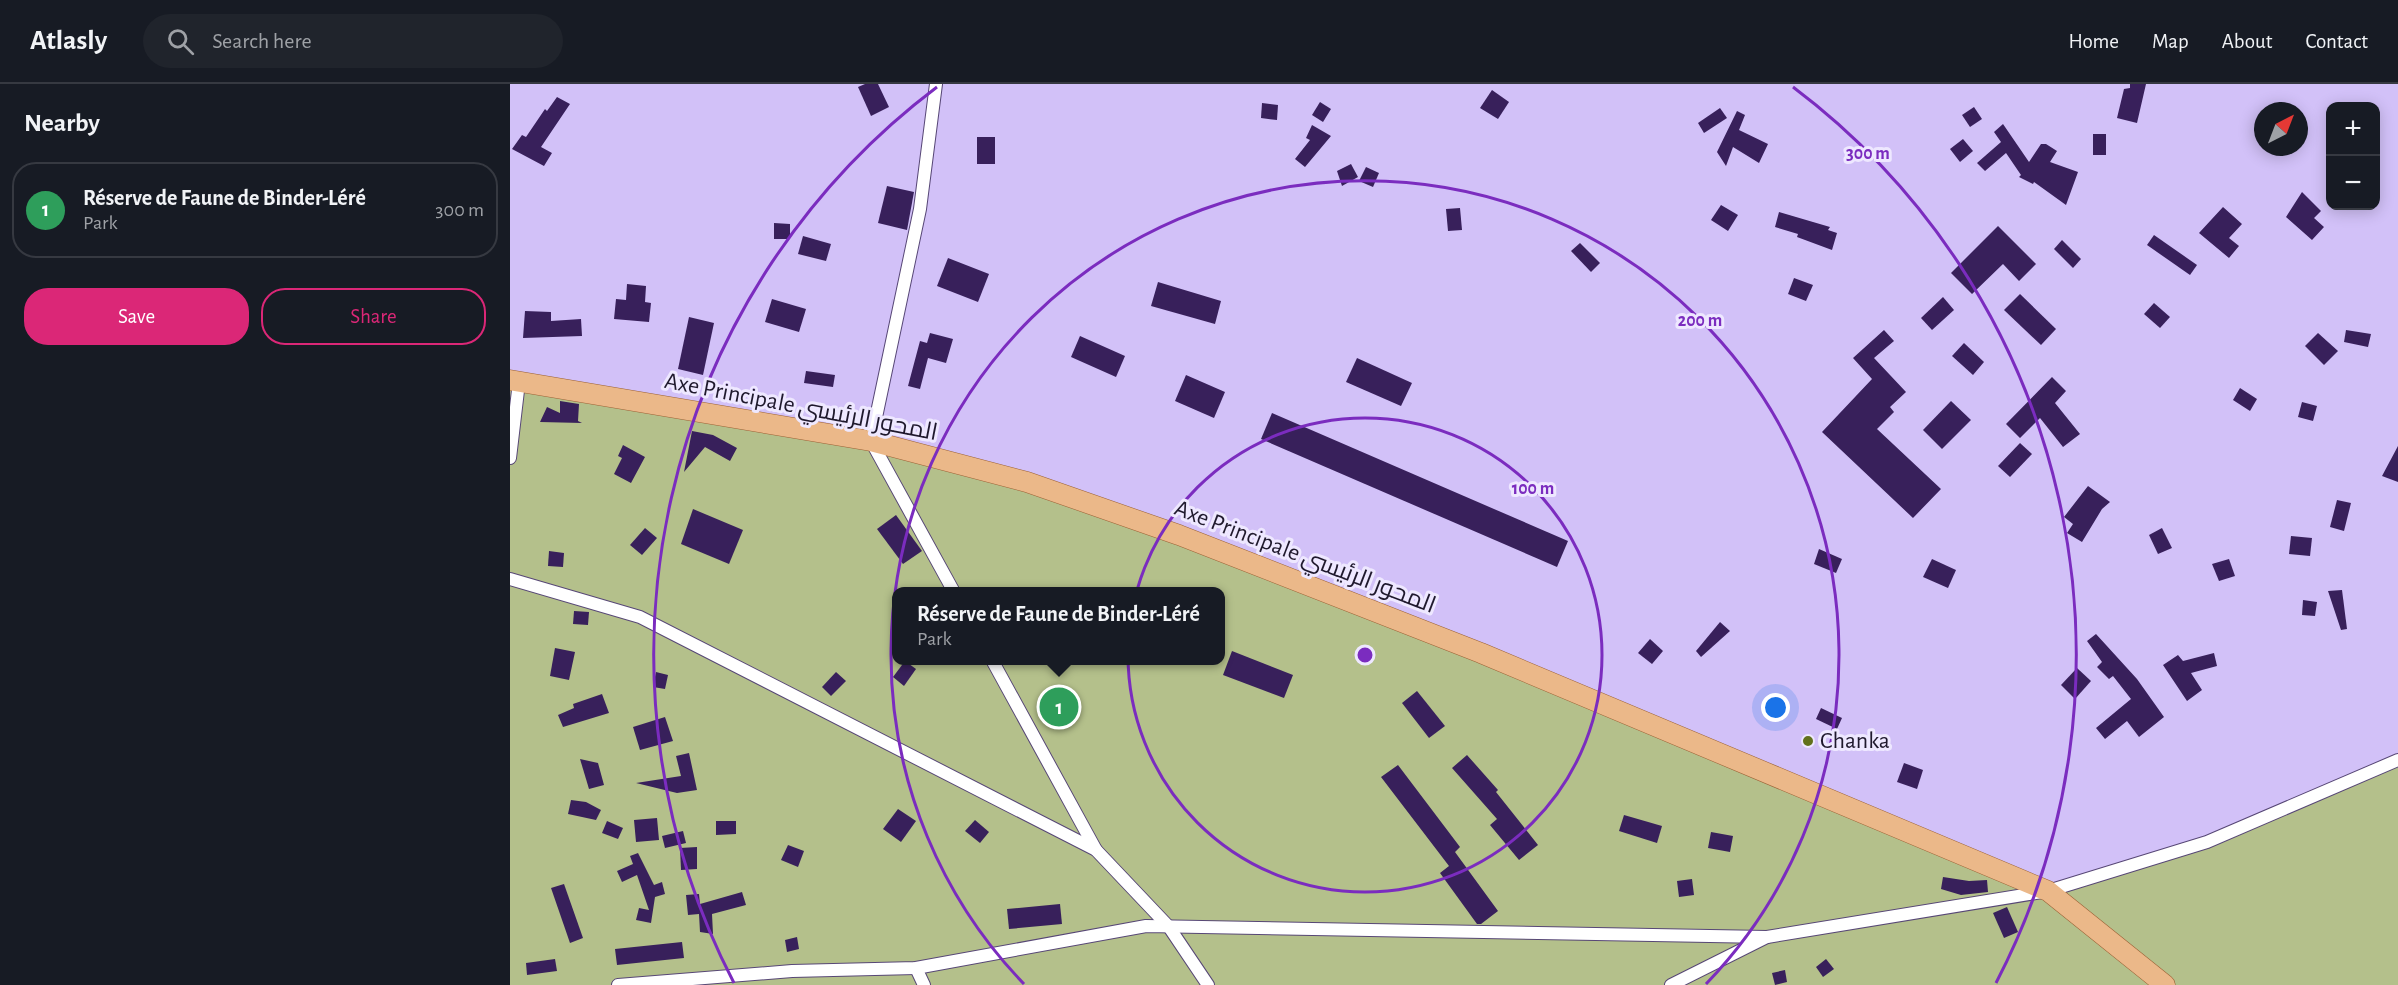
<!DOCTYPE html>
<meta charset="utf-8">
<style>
body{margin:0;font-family:"Alegreya Sans",Cairo,sans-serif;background:#20242c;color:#f1f3f6}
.controls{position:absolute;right:18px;top:18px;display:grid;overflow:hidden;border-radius:12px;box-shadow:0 3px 15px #0003}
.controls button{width:54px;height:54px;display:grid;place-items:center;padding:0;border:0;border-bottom:2px solid #363941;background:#171b24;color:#f1f3f6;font:30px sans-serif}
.compass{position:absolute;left:1744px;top:18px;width:54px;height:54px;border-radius:50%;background:#171b24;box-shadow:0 3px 15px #0003;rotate:42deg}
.you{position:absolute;left:1266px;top:624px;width:21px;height:21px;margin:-15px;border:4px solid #fff;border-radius:50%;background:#1a73e8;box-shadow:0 0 0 9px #1a73e833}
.badge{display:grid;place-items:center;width:39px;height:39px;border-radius:50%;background:#db2777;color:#fff;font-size:20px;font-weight:700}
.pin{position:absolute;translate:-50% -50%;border:3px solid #fff;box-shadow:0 2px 6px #0006}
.popup{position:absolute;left:382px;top:503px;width:333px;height:78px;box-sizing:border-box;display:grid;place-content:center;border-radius:12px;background:#171b24;filter:drop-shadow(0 2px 4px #0005);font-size:20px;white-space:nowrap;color:#9ea1a6}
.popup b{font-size:22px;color:#f1f3f6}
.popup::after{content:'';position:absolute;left:50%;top:100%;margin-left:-12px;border:12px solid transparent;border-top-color:#171b24}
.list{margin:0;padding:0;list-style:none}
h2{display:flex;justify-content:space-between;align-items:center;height:78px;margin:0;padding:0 24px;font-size:26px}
h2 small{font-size:20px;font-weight:400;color:#9ea1a6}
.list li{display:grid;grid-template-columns:39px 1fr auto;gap:18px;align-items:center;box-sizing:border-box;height:96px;margin:0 12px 12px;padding:0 12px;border:2px solid #363941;border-radius:24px}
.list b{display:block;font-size:22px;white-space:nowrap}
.list p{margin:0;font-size:20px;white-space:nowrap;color:#9ea1a6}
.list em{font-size:20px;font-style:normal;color:#9ea1a6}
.actions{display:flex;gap:12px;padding:18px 24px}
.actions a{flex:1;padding:14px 0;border:2px solid #db2777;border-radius:24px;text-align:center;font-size:21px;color:#db2777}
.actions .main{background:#db2777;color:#fff}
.icon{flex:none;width:33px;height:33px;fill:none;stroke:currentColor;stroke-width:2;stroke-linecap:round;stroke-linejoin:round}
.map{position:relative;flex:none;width:1888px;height:901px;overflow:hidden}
header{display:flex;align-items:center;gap:36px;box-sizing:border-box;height:84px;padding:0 30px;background:#171b24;border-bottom:2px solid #363941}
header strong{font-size:28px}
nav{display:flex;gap:33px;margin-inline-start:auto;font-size:21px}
.search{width:420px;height:54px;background:#20242c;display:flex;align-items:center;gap:15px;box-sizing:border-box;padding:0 21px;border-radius:33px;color:#9ea1a6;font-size:22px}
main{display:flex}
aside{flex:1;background:#171b24}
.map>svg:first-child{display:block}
.green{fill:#b4c08b;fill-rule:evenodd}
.building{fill:#38205b}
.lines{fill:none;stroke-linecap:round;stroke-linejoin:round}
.minor-casing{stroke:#574776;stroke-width:14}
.primary-casing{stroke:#9b6136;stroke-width:21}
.minor{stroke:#fff;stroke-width:12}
.primary{stroke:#ebb889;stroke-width:20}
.ring{fill:none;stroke:#7b2cbf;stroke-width:3}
.poi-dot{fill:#62711d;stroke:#eee8ff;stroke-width:2}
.labels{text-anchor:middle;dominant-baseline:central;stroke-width:6;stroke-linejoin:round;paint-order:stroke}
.street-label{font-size:24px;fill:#1f192d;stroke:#eee8ff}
.poi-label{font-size:24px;fill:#1f192d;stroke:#eee8ff;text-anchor:start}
.centre{fill:#7b2cbf;stroke:#eee8ff;stroke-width:3}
.ring-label{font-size:18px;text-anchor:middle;font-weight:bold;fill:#7b2cbf;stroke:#eee8ff;stroke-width:6;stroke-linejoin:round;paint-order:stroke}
</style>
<header>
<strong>Atlasly</strong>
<div class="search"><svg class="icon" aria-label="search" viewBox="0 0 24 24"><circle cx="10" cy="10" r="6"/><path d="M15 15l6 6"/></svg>Search here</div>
<nav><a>Home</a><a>Map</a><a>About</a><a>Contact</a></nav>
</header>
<main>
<aside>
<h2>Nearby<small></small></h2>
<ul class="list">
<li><span class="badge" style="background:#2e9e5b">1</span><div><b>Réserve de Faune de Binder-Léré</b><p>Park</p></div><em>300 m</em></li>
</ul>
<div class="actions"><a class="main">Save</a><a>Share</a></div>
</aside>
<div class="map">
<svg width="1888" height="901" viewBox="0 0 1888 901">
<rect width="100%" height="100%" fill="#d2c1f8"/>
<path class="green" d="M0,296L325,352L669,451L1538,807L1703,756L1888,677V901H0ZM387,508H711V576H387Z"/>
<g class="building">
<polygon points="355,0 368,0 379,23 361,32 348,3"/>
<polygon points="1620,0 1636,0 1627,39 1607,34 1614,5 1620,4"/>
<polygon points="982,6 999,18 988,35 970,24"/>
<polygon points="47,13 60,20 31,63 42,69 34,82 2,65 12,51 16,53 35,25 37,27"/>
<polygon points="810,18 821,25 813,38 802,31"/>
<polygon points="752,19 768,21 767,36 751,34"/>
<polygon points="1464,23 1472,35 1460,43 1452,31"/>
<polygon points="1210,24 1217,34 1194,49 1188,39"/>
<polygon points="1227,27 1235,31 1229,46 1258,60 1249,79 1223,63 1216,82 1207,68"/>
<polygon points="1493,40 1519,78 1531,60 1536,60 1547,67 1540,78 1568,88 1556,121 1524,98 1523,100 1509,93 1511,91 1496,69 1475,87 1467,79 1491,58 1484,48"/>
<polygon points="802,41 821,52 795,83 785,75 800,56 796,54"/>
<rect x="1583" y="50" width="13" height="21"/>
<rect x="467" y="53" width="18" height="27"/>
<polygon points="1453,55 1463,67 1450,78 1440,65"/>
<polygon points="841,80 848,93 832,102 827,87"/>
<polygon points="856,83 869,89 863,103 849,97"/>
<polygon points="377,102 404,108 397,146 368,139"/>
<polygon points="1792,108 1811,127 1804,134 1814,143 1802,156 1776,133"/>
<polygon points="1211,121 1228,131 1218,147 1201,136"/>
<polygon points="1713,123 1732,140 1719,154 1729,162 1719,174 1689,149"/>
<polygon points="950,124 952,146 938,147 936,125"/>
<polygon points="1269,128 1320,143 1318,146 1327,149 1322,166 1287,153 1288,150 1265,143"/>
<polygon points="264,139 280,140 280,155 264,155"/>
<polygon points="1488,142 1526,180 1509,197 1493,180 1462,210 1441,189"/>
<polygon points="1644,151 1687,181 1680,191 1637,161"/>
<polygon points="293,152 321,160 316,177 288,170"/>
<polygon points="1552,156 1571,175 1563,184 1544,165"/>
<polygon points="1070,159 1090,179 1081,188 1061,167"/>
<polygon points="438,174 479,190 468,218 427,202"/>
<polygon points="1284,194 1303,201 1296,217 1278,210"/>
<polygon points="648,198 711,217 705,240 641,222"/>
<polygon points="117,200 136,202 135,218 141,219 139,238 104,235 106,215 116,216"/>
<polygon points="1510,210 1546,245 1531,261 1494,226"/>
<polygon points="1433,213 1444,226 1422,246 1411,234"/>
<polygon points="262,215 296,225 289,248 255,238"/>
<polygon points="1644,219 1660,233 1650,244 1634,230"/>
<polygon points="15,227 41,228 41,237 71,235 72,252 13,254"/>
<polygon points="179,233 204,239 193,291 168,285"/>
<polygon points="1374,246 1384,257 1364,274 1396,308 1380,323 1384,328 1367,345 1431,405 1403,434 1312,348 1362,295 1343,274"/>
<polygon points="1836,246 1861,250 1858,263 1834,258"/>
<polygon points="420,249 443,255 436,279 418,274 410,305 398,302 410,257 417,259"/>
<polygon points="1808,249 1828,267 1814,281 1795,262"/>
<polygon points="570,252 615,272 606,293 561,273"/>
<polygon points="1454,259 1474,278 1463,291 1442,272"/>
<polygon points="847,274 902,299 891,322 836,298"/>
<polygon points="296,287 325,291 323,303 294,299"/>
<polygon points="676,291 715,308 704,334 665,317"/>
<polygon points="1542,293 1556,307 1545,319 1570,350 1553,363 1530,334 1510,354 1496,340"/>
<polygon points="1730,304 1747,315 1740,327 1723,316"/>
<polygon points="50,317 69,320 68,337 72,339 30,338 37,323 50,329"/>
<polygon points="1441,317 1461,336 1432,365 1413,346"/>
<polygon points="1792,318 1807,322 1803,337 1788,333"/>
<polygon points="762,329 1058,457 1047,483 751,355"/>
<polygon points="182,347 203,351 227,364 220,377 195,363 174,388"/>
<polygon points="1510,359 1522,370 1500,393 1488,382"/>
<polygon points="113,361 135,373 121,399 104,390 112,374 108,372"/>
<polygon points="1888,362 1888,398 1872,392"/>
<polygon points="1578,402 1600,418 1592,425 1572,458 1557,449 1563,440 1554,433"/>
<polygon points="1827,416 1841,419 1834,447 1820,443"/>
<polygon points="183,425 233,446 219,480 171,460"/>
<polygon points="386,431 412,467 393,480 367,445"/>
<polygon points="135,444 147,454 132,471 120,461"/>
<polygon points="1652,444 1662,464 1648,470 1639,451"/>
<polygon points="1781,452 1802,454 1800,472 1779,470"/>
<polygon points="1309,465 1332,475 1326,489 1304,480"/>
<polygon points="39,467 54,469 53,483 38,482"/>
<polygon points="1422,475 1446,486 1438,504 1413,493"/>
<polygon points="1719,475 1725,492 1709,497 1702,480"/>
<polygon points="1832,506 1837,545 1831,546 1818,507"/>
<polygon points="1793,516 1807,518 1805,532 1792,531"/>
<polygon points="64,527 79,528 78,541 63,540"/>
<polygon points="1210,538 1220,547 1191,573 1186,567"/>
<polygon points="1586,550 1627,595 1654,633 1629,653 1617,637 1595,655 1586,644 1621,615 1603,592 1599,595 1587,583 1592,578 1577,557"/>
<polygon points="1140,555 1153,567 1142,580 1128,569"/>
<polygon points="45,564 65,568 59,596 40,592"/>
<polygon points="722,567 783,591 774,614 713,591"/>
<polygon points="1704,569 1707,582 1681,589 1692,606 1677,617 1653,581 1668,571 1673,577"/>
<polygon points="395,577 406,585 394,602 383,593"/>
<polygon points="1567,584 1581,597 1565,615 1551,601"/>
<polygon points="146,588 158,591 155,605 143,603"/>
<polygon points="326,588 336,597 321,612 312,603"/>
<polygon points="907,607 935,642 919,654 892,619"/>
<polygon points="92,610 99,629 53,643 48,631 64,624 63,620"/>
<polygon points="1311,624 1332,634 1327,645 1306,635"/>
<polygon points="155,633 163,657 130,666 123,643"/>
<polygon points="179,669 187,706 167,709 126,699 171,692 166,672"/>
<polygon points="957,671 988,706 986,708 1028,761 1009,776 980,741 987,735 942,684"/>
<polygon points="70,675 88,679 94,701 79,705"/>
<polygon points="1394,679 1413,686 1407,705 1387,698"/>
<polygon points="888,681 950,763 945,768 988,827 971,840 967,840 930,789 939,782 871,693"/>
<polygon points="61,716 76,718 91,726 86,736 58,730"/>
<polygon points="388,725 406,737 391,758 373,745"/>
<polygon points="1114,731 1152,742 1147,759 1109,747"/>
<polygon points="147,734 149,756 126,758 124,736"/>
<polygon points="465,736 479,748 470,759 455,747"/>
<polygon points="97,737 113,744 108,755 92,749"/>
<polygon points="206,737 226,737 226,750 206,751"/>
<polygon points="173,747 176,759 155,764 152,752"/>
<polygon points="1201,748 1223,752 1220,768 1198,764"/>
<polygon points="278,761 294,767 288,783 271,776"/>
<polygon points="187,763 187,785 171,786 170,764"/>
<polygon points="128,769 144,801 152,798 155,810 145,813 141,839 126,836 129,824 139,826 127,791 112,798 107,787 123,780 120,772"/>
<polygon points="1433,793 1459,797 1477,796 1478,808 1451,811 1431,805"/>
<polygon points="1182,795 1184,811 1169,813 1167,797"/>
<polygon points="54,800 73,854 60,859 41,804"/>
<polygon points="232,808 236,821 202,830 203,850 190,848 189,830 178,831 176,811 189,810 190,820"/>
<polygon points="550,820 552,840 499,845 497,825"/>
<polygon points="1497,823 1508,848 1494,854 1483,829"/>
<polygon points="287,853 289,865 277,868 275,856"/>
<polygon points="172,858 174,874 107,881 105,865"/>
<polygon points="45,875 47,887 17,891 16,879"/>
<polygon points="1316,875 1324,885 1313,893 1306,883"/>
<polygon points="1275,886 1277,898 1265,901 1262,889"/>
</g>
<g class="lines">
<defs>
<g id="minor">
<polyline points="426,0 410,125 361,357 444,508"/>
<polyline points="0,374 9,298"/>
<polyline points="0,495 130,533 586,766 659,843 698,901"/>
<polyline points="482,576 586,766"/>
<polyline points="406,884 414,901"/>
<polyline points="108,901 282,887 406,884 636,842 1257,853"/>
<polyline points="1161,901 1257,853 1538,807 1697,758 1888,676"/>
</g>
<polyline id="primary" points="0,296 361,357 517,398 669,451 971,569 1538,807 1655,901"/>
</defs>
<use href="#minor" class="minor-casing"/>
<use href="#primary" class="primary-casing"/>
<use href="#minor" class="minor"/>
<use href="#primary" class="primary"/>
</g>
<g class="ring">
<circle cx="855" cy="571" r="237"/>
<path d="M514 900A474 474 0 1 1 1196 900"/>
<path d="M224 899A711 711 0 0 1 427 3M1283 3A711 711 0 0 1 1486 899"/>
</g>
<circle class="poi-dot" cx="1298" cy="657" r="6"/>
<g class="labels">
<g class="street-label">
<text transform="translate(291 323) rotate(11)">Axe Principale المحور الرئيسي</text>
<text transform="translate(795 473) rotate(21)">Axe Principale المحور الرئيسي</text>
</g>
<g class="poi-label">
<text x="1310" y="657">Chanka</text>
</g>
</g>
<circle cx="855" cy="571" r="9" class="centre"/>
<g class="ring-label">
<text x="1358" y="75">300 m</text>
<text x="1190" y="242">200 m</text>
<text x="1023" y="410">100 m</text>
</g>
</svg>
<div class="controls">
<button>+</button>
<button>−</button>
</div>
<svg class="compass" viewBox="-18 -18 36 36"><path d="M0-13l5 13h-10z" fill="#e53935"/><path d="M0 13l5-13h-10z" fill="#9ea1a6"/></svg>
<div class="you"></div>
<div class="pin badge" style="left:549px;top:623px;background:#2e9e5b">1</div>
<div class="popup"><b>Réserve de Faune de Binder-Léré</b>Park</div>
</div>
</main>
